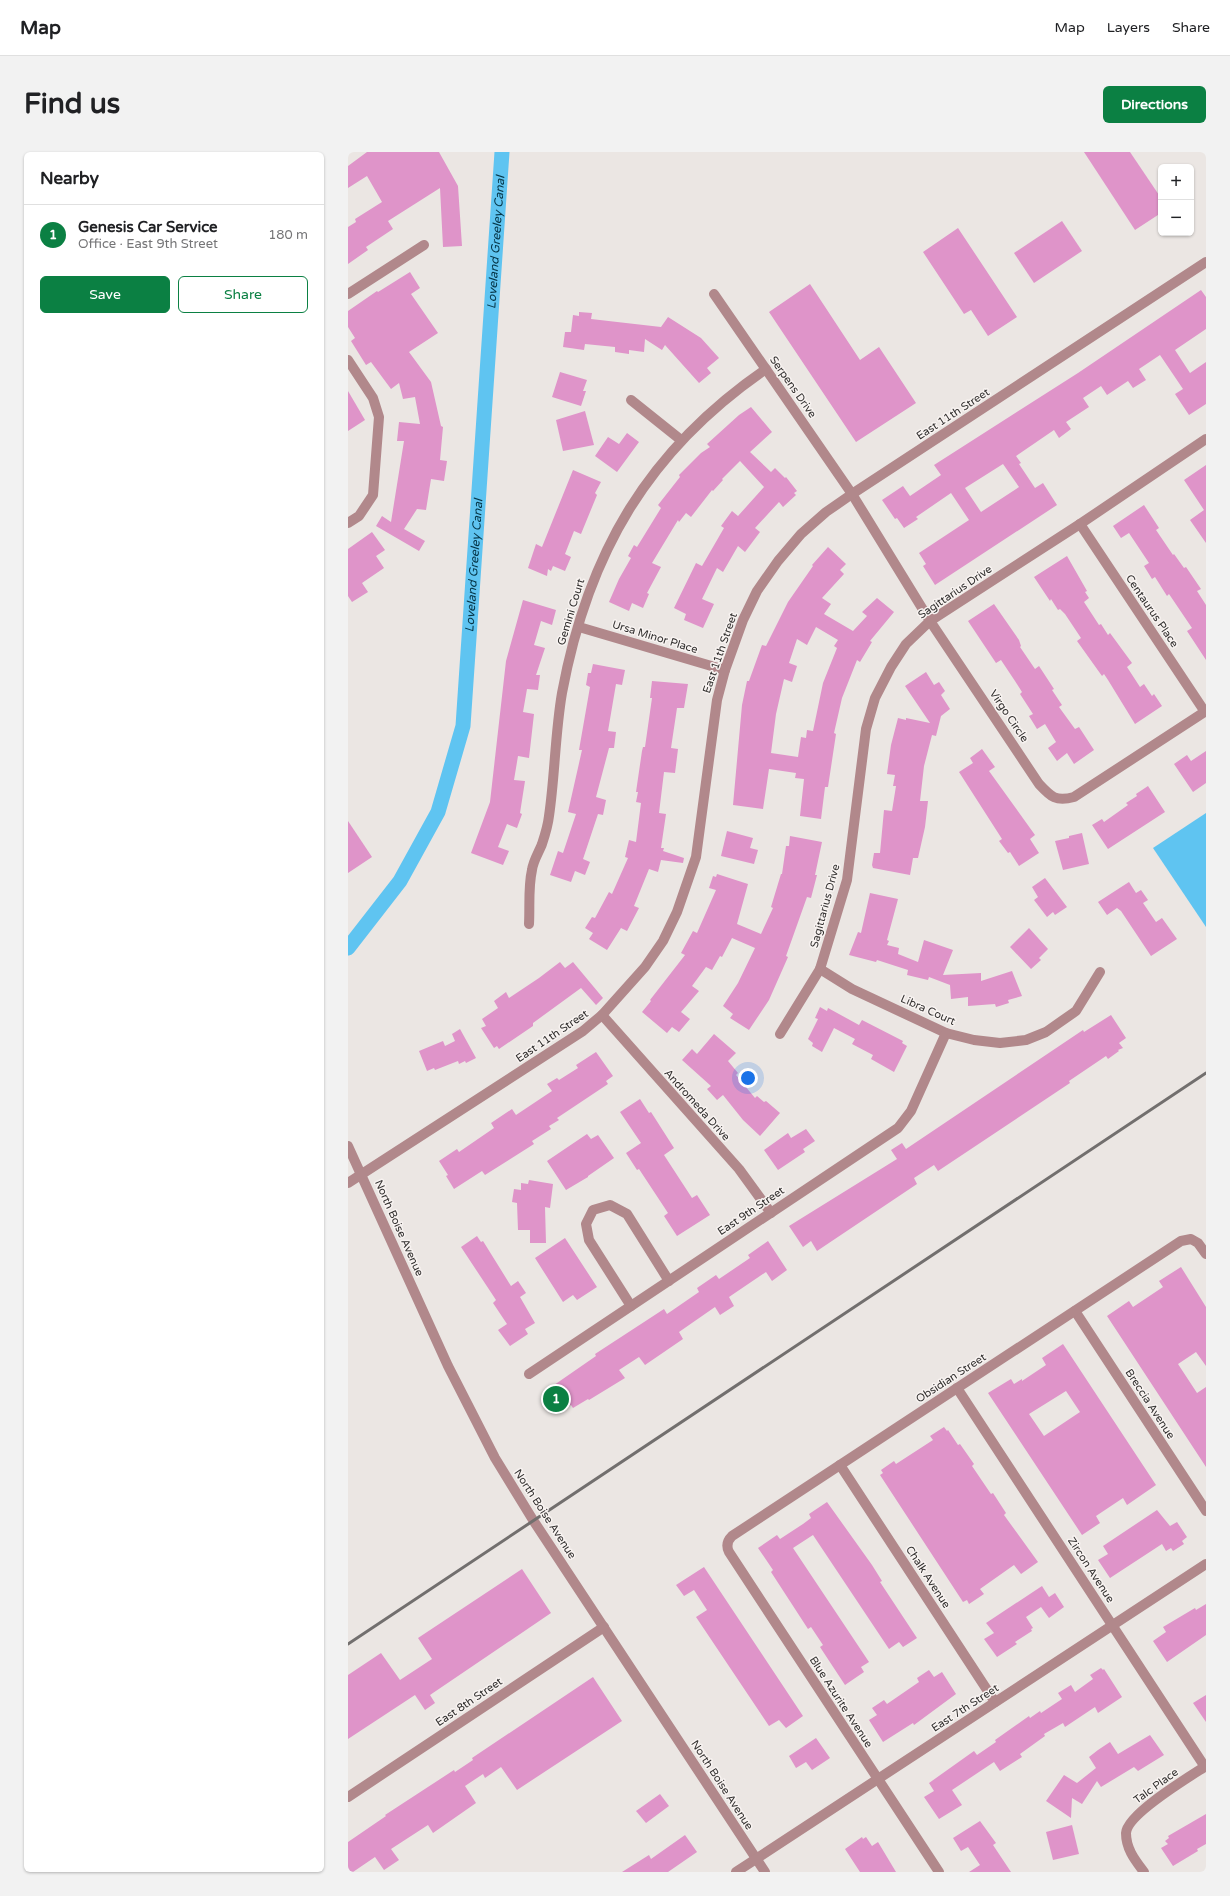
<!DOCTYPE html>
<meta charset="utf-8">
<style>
body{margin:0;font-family:"Varela Round",sans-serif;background:#f2f2f2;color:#202124}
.controls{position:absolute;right:12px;top:12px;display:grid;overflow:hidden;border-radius:6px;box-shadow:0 1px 3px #0004}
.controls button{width:36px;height:36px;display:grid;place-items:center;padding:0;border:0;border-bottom:1px solid #e0e0e0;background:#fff;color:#202124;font:20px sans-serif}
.you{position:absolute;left:400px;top:926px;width:14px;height:14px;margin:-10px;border:3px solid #fff;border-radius:50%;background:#1a73e8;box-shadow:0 0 0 6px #1a73e833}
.badge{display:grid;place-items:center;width:26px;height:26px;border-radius:50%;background:#0b8043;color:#fff;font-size:13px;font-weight:700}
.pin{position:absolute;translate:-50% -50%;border:2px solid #fff;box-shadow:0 1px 4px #0006}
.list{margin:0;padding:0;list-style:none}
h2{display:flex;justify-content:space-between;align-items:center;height:52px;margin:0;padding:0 16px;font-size:17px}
h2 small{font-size:13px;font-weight:400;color:#757577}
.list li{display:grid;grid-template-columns:26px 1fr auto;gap:12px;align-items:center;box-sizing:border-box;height:60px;padding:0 16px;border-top:1px solid #e0e0e0}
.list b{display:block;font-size:15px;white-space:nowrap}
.list p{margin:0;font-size:13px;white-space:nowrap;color:#757577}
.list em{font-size:13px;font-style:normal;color:#757577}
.actions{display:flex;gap:8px;padding:12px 16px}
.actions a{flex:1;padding:9px 0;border:1px solid #0b8043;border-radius:6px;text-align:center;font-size:14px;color:#0b8043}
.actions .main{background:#0b8043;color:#fff}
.map{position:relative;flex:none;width:858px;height:1720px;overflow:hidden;border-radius:6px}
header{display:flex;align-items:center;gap:24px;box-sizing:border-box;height:56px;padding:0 20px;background:#fff;border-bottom:1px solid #e0e0e0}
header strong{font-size:19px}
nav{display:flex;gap:22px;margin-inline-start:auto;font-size:14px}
.intro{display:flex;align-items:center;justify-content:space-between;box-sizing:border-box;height:96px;padding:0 24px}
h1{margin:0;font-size:28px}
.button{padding:10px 18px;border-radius:6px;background:#0b8043;color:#fff;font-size:14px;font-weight:700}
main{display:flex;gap:24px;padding:0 24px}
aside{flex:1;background:#fff;border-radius:6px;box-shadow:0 1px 3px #0004}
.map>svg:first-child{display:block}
.water{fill:#5fc4f1}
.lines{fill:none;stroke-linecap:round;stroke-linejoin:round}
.canal{stroke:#5fc4f1;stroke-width:15}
.building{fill:#df94c9;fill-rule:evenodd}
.minor{stroke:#b1888b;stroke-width:10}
.rail{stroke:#726f6e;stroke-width:3}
.labels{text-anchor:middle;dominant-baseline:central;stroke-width:3;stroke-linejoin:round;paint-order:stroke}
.street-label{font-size:11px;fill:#312f2e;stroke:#f8f3f1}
.water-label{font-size:12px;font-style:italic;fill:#053547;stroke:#f8f3f1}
</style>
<header>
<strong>Map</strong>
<nav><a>Map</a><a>Layers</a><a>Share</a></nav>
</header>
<div class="intro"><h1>Find us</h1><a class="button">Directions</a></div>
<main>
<aside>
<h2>Nearby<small></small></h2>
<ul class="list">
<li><span class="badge">1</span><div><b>Genesis Car Service</b><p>Office · East 9th Street</p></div><em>180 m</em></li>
</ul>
<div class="actions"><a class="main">Save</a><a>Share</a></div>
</aside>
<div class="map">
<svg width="858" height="1720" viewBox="0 0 858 1720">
<rect width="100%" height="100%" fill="#ebe6e3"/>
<polygon class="water" points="858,661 858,775 805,696"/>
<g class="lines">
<path class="canal" id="s1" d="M0,796L52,729L90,660L115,574L154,0"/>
</g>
<g class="building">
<polygon points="19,0 91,0 110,34 114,94 95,95 92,36 40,69 45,77 18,95 20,98 0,112 0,75 8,70 7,67 34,50 19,24 0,36 0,14"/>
<polygon points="736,0 782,0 813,46 813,61 787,78"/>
<polygon points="714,69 734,99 686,131 666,101"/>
<polygon points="610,76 669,165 640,184 623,158 616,162 575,100"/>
<polygon points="62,120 72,136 63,142 90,181 61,200 83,230 93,274 95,275 92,308 99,309 96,329 83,327 78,358 69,357 56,377 77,389 71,399 28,374 34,364 43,370 56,289 49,289 51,270 72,272 67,245 55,247 51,231 43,237 23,210 18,213 3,189 7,186 0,175 0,159 29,139 30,140"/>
<polygon points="462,132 512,208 531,195 568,251 508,290 421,160"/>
<path d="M853,138L858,145V177L827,198L842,221L858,210V252L841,263L827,242L835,237L812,203L791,217L798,228L785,236L780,229L759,243L753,234L735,246L741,255L718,270L723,277L711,286L706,278L668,304L673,311L671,312L687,336L695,331L709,353L587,433L575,414L578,412L571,401L621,368L603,341L568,365L570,367L556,376L549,366L547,367L534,348L555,334L562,344L593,323L586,313L730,221ZM655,312L671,335L633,360L617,336Z"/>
<polygon points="231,160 244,161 243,167 313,175 320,165 353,186 371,206 359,216 363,221 351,231 317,193 314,198 297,187 296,200 281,198 281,202 267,200 267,195 237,192 236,198 215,195 217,180 223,180 225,163 231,164"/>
<polygon points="212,220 239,228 235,239 238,239 233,254 204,245"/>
<polygon points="0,239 17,268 0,279"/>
<polygon points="403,255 424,280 402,300 423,320 427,316 437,326 438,325 449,339 446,341 448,343 435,355 431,350 407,376 412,380 397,400 390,394 375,420 369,416 354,447 366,452 355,476 336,468 338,462 326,456 348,411 354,414 376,376 373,374 384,359 390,364 416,335 392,309 374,327 375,328 365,339 364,338 343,365 338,361 331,370 330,368 304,411 313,415 299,441 301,442 295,456 284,451 281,459 261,450 271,427 283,406 280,404 286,393 289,395 313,356 310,353 332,325 331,323 353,301 362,295 359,292 391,263"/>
<polygon points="237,259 246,293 215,299 208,268"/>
<polygon points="279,281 291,290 269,320 247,304 260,285 271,292"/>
<polygon points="858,313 858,391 842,368 856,358 836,328"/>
<polygon points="225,318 253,330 247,341 249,343 233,382 226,379 217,402 223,405 217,419 205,414 203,419 200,417 199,424 180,416 188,392 194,395"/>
<polygon points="796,353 811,376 808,378 825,403 826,402 836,416 838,415 853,437 849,439 858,453 858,508 839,479 844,476 821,442 819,444 807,425 804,427 796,414 801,411 781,381 773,386 765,374"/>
<polygon points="24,380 37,398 28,404 36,416 14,431 20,440 4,450 0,444 0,397"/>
<path d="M480,395L498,412L492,418L496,422L474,446L483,452L476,462L505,479L519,464L514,460L529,446L546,460L522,489L524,490L512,510L509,508L494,546L486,581L488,582L480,635H477L473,667L452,664L456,627L447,626L448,621L421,617L415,657L385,653L394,553L399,529H401L414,493L418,494L440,450L465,414L464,413ZM468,475L490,488L486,494L489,496L475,531L465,579L459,578L458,586L453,585L450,605L423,601L428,562L436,527L444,530L449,514L441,511L449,487L459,493Z"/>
<polygon points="719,404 739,439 737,440 741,446 736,450 751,473 753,472 760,483 762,481 784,511 779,515 792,535 796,532 804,544 806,542 814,554 787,572 760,528 756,522 754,524 729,489 733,486 717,462 712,457 710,458 703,447 702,449 686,425"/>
<polygon points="175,448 208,458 204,473 193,469 186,493 197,496 188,523 192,523 190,538 179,537 175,560 186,562 181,606 170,604 166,628 177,629 172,661 174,662 169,676 159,672 150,695 161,699 155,713 123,701 142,650 158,509"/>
<polygon points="646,452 671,488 673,494 672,495 687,517 691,514 706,537 704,538 714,553 711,555 727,577 731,575 746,598 726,612 719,601 709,609 700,596 708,590 697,572 689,577 681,564 685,562 672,542 674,540 667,529 653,508 648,511 620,469"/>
<polygon points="245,512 277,518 274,533 268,532 260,579 268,580 266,596 261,596 248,645 258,648 255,663 250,662 235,707 242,710 237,723 227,719 223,730 202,723 210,699 215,701 228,662 220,660 234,598 231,598 242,535 238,533 240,521 243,521"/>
<polygon points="578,520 586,533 591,530 597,539 593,543 602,557 593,564 588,584 584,583 576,614 572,649 580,649 577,675 570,706 565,706 562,723 525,716 524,713 526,701 532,701 536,658 544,659 548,634 545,634 547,623 539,622 543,593 550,566 558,568 558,566 582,571 557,534"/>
<polygon points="304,529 340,532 336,556 329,556 323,596 330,597 327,621 316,620 311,661 318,662 313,696 316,696 315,699 336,706 335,711 313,708 310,720 301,717 286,754 291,756 279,779 273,776 259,798 241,787 245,781 237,776 244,765 247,766 261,740 264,742 280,706 277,705 281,688 288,690 293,651 288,650 290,640 288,640 294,599 295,595 297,595 304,546 302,546"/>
<polygon points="634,597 647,615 641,619 687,683 682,687 691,701 671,714 662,700 660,701 651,689 654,687 611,620 625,611 622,606"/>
<polygon points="858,599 858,631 845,640 826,612 839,603 843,609"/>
<polygon points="800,634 817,660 760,697 744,673 754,667 756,670 780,653 778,651 789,644 788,642"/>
<polygon points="0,669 24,705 0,721"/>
<polygon points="379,679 405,686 402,696 410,698 406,712 373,704"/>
<polygon points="734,681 741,712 715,718 707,689 721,686 721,684"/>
<polygon points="442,684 474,690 467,723 469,723 463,746 459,745 438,804 440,805 421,848 401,878 382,866 385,862 375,854 390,831 407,796 384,786 374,805 372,804 364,818 358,815 344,834 351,839 333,860 342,867 331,880 324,875 319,881 294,860 303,849 302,848 337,803 333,801 345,779 349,781 368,738 361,736 365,724 368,725 369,722 400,732 389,772 413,782 425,756 423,755 433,722 434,722 438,694 441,694"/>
<polygon points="697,726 719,755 707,763 705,760 699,765 686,748 690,745 684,735"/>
<polygon points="781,730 788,741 793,738 800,748 795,751 808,770 814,766 829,787 803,804 773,759 769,756 759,763 750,750"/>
<polygon points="522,741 550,747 539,788 541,789 539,793 551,796 550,802 570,810 576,788 605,798 595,823 633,821 633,829 664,819 674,844 660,848 661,851 648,855 647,852 620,854 620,845 603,847 602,833 581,825 580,828 559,823 560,818 529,808 528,810 501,803 510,780 513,781"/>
<polygon points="681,776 700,797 691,806 693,808 683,817 662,795"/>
<polygon points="212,810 217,816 225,810 255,846 248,853 233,836 185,871 185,874 151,897 149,894 146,896 133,876 138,874 134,867 150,856 146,849 158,840 161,846 191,826"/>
<polygon points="472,855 479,859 480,856 511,873 514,868 555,889 554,891 559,894 546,920 523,907 525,903 504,892 507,887 486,876 474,900 464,894 465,891 460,887 470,867 467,866"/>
<polygon points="763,863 778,886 771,891 775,896 770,898 771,899 760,907 758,904 721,929 722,931 590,1019 586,1013 566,1026 569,1032 469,1099 463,1089 455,1095 441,1074 549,1007 543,998 554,991 558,997 735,878 736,880"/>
<polygon points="112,877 128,906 118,911 117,909 111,912 110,909 87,918 86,916 79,919 71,899 95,889 97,894 107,889 104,882"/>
<polygon points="366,882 388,901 380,909 390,921 388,923 407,946 409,944 416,950 418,949 432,961 412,984 395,968 375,943 369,948 359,937 363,934 334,908 344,897 349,902"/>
<polygon points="248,900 265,924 258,929 260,932 209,966 211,968 201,974 203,977 184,989 186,992 137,1023 134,1019 106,1037 98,1024 100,1023 91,1009 109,997 111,1000 146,976 143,971 164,957 168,963 204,939 199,932 209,926 211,928 230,916 228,913"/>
<polygon points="292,947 301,961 303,960 326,996 316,1003 344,1046 349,1043 362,1063 329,1084 316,1064 320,1061 291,1017 289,1018 278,1001 293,991 272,960"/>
<polygon points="458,977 467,989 455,997 457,1000 430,1018 416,998 440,981 443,986"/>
<polygon points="239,982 243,987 250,983 266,1006 240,1024 240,1025 218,1038 199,1009"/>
<polygon points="181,1028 205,1032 202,1056 197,1055 198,1091 182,1091 182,1078 170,1078 169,1051 164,1050 166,1037 173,1038 173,1031 180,1032"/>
<polygon points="129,1084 133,1090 135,1089 163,1134 170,1129 178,1141 172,1145 187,1171 177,1177 180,1182 162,1194 150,1178 159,1172 145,1151 148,1148 113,1095"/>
<polygon points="217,1086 249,1135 229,1148 225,1143 215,1150 187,1106"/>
<polygon points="420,1089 439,1118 424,1129 418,1120 381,1145 386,1154 372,1163 367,1155 331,1180 335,1187 297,1213 291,1205 271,1218 277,1226 241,1248 240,1247 225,1256 223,1253 217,1257 211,1248 204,1252 196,1240 248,1204 247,1202 316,1157 319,1162 351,1140 349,1136 368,1123 371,1127 402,1106 400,1103"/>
<polygon points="833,1115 858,1155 858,1214 848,1200 830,1212 849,1241 858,1235 858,1315 759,1164 781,1149 785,1155 815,1135 811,1129"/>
<path d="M715,1192L808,1333L779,1353L775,1346L748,1364L752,1371L734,1383L640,1241L663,1227L666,1232L674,1227V1229L698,1213L694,1206ZM718,1239L732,1260L696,1284L681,1262Z"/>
<polygon points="596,1275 599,1279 600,1278 610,1293 612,1292 626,1312 624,1314 643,1342 645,1341 658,1361 656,1363 690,1410 673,1422 666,1413 632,1437 636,1442 621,1452 619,1448 615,1450 532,1323 535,1321 533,1318 546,1309 548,1312 585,1288 582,1284"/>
<polygon points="479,1350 524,1413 534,1429 532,1430 569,1486 555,1495 551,1490 541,1497 465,1383 445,1396 521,1510 513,1515 516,1520 497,1533 472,1495 475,1493 463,1475 460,1477 423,1420 425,1418 410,1396 429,1383 432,1387 455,1372 463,1366 461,1362"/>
<polygon points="809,1358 822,1374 829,1370 839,1385 834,1389 836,1392 825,1399 823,1396 818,1399 814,1392 762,1426 750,1408 760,1402 755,1394"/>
<polygon points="356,1415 455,1564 438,1576 431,1568 421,1574 348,1465 359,1458 346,1438 336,1444 328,1433"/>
<polygon points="174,1417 203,1461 82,1543 87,1551 77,1558 67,1543 0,1587 0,1523 33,1501 52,1528 84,1507 70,1486"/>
<polygon points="694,1434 701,1445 707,1441 716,1455 701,1466 693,1455 678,1465 685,1476 683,1477 684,1479 667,1490 669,1492 649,1505 636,1487 646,1481 638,1471"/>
<polygon points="858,1452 858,1483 819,1510 805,1489 818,1480 815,1475 847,1456 848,1458"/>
<polygon points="753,1516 755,1518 756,1517 774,1545 750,1561 747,1555 717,1575 715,1571 696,1582 697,1584 672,1602 674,1605 652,1619 646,1610 604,1638 614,1653 591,1667 576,1645 586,1639 581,1631 626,1599 629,1603 648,1590 647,1588 681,1564 682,1566 692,1559 693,1561 714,1547 710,1541 723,1533 727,1540 745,1527 742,1523"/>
<polygon points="581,1518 586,1525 594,1520 608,1542 566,1573 565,1571 535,1590 521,1568 529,1563 524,1556 536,1548 539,1552 571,1530 569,1526"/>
<polygon points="245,1525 274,1569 169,1638 153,1615 137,1626 135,1622 117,1634 128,1651 85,1681 80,1673 43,1697 51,1708 36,1718 27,1705 5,1720 0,1720 0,1690 38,1664 37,1663 106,1618 107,1620 125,1608 124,1606"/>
<polygon points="858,1543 858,1570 845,1551"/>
<polygon points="802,1583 816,1603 790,1619 786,1615 753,1635 749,1629 734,1652 724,1646 723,1666 698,1649 716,1623 729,1631 748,1616 741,1605 750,1598 762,1590 770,1602"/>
<polygon points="468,1586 482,1606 464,1618 458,1610 448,1616 441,1604"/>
<polygon points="312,1642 321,1654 298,1671 288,1659"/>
<polygon points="858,1662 858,1692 849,1697 850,1699 825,1714 813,1696 820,1692 817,1689 821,1686 820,1684"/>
<polygon points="632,1669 648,1691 645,1693 663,1720 621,1720 632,1713 620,1695 613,1699 605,1686"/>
<polygon points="724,1673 731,1702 705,1708 698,1680"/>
<polygon points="337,1683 349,1700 320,1720 274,1720 301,1703 303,1707"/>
<polygon points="514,1685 515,1687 518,1685 524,1694 530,1690 548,1720 512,1720 497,1697"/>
</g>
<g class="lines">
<g class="minor">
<polyline points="0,142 76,93"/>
<path d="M366,142L504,342L582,469L691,632C703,645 708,650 726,645L858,559"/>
<polyline points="0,208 25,246 31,265 25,343 11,364 0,371"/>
<polyline points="283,248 333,288"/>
<polyline points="732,372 857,560"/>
<polyline points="231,475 377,518"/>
<path d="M181,772C182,754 180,735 184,718C185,709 191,700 194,692C197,683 200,673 201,664C207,623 207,582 214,541C240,401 300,298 418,217"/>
<polyline points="472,817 504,837 598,881 626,888 652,891 678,888 698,880 728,859 752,820"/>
<polyline points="254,863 391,1017 423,1061"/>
<polyline points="432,882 472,817 499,728 518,577 527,546 543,515 558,492 582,469 732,372 858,287"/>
<polyline points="0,994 100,1214 147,1306 185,1368 417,1720"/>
<polyline points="0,1031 235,879 254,863 297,815 315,789 329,760 348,705 369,548 377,518 395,468 409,439 430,409 453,382 478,360 504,342 858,110"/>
<polyline points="283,1154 241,1088 238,1072 245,1058 262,1053 279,1062 321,1129"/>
<polyline points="727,1159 858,1359"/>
<polyline points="181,1222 550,976 563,959 598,881"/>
<polyline points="609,1236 857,1615"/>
<polyline points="492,1313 647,1550"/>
<polyline points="0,1645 256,1475"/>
<polyline points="388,1720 858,1412"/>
<path d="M591,1720L381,1400C378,1394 379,1389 384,1384L833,1089L843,1087L850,1091L858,1102"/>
<path d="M796,1720C787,1708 778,1697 778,1681C779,1662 841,1625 858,1614"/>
</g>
<polyline class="rail" points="0,1492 858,921"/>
</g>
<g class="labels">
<g class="street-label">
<text transform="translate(445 235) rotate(55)">Serpens Drive</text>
<text transform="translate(605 262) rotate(-33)">East 11th Street</text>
<text transform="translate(607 440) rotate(-34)">Sagittarius Drive</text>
<text transform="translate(804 459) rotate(56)">Centaurus Place</text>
<text transform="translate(223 460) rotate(-73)">Gemini Court</text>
<text transform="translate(307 485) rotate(17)">Ursa Minor Place</text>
<text transform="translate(372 501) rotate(-71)">East 11th Street</text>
<text transform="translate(661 564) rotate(56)">Virgo Circle</text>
<text transform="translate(477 754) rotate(-75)">Sagittarius Drive</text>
<text transform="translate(580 858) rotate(24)">Libra Court</text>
<text transform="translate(204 884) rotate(-34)">East 11th Street</text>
<text transform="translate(349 953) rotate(48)">Andromeda Drive</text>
<text transform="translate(403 1059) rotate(-34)">East 9th Street</text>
<text transform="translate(51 1076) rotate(66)">North Boise Avenue</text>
<text transform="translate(603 1226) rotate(-33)">Obsidian Street</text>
<text transform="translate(802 1252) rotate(57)">Breccia Avenue</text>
<text transform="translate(197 1362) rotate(57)">North Boise Avenue</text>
<text transform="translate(743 1418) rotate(57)">Zircon Avenue</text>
<text transform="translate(580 1425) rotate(57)">Chalk Avenue</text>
<text transform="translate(121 1550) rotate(-34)">East 8th Street</text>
<text transform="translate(493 1550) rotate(57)">Blue Azurite Avenue</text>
<text transform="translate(617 1556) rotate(-33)">East 7th Street</text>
<text transform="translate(374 1633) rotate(57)">North Boise Avenue</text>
<text transform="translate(808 1634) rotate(-36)">Talc Place</text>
</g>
<g class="water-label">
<text stroke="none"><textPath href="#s1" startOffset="738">Loveland Greeley Canal</textPath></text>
<text stroke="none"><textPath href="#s1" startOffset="414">Loveland Greeley Canal</textPath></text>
</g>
</g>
</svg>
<div class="controls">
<button>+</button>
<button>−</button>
</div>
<div class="you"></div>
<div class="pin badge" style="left:208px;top:1247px">1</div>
</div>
</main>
